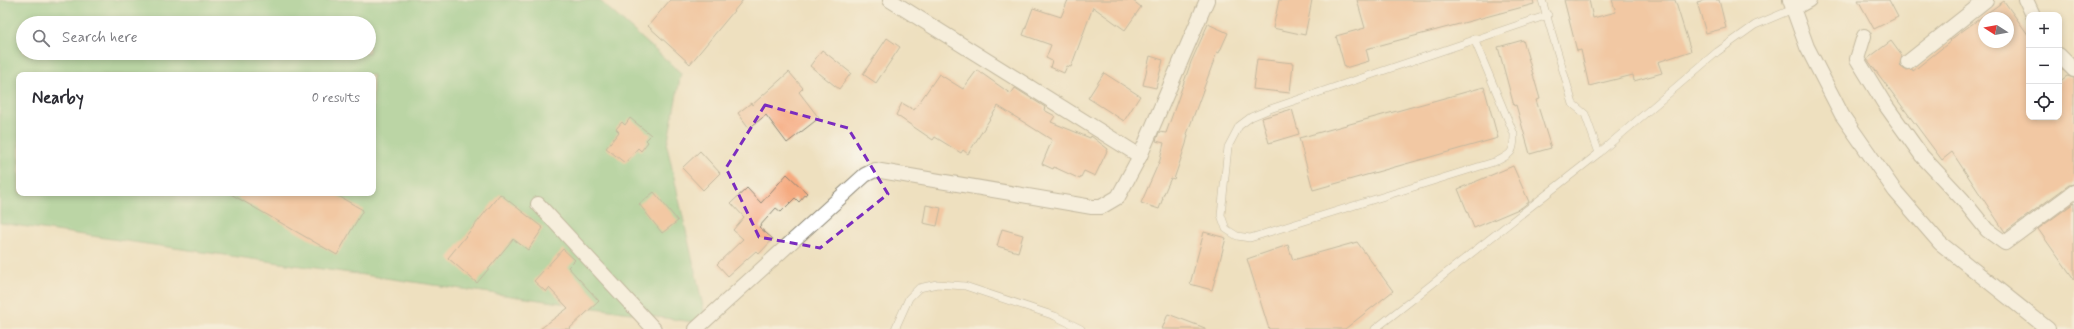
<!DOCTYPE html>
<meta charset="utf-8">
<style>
body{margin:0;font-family:Mynerve,sans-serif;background:#f2f2f3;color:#2b2b33}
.controls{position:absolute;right:12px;top:12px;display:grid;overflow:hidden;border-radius:8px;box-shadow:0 2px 6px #0003}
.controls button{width:36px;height:36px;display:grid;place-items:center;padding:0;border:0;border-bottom:1px solid #e1e1e2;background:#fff;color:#2b2b33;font:20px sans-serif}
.compass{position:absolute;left:1978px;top:12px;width:36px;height:36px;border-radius:50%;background:#fff;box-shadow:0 2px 6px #0003;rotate:281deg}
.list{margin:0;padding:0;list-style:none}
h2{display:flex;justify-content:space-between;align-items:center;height:52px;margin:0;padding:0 16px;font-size:17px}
h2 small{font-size:13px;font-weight:400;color:#7c7c81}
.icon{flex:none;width:22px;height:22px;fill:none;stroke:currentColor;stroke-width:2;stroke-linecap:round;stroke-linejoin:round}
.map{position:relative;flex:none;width:2074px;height:329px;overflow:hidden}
.search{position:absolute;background:#fff;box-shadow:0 2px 6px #0003;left:16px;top:16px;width:360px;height:44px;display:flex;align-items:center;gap:10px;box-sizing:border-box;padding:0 14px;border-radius:22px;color:#7c7c81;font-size:15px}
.panel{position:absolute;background:#fff;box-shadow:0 2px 6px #0003;left:16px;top:72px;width:360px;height:124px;border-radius:8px}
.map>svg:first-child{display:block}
.green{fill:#7cc785;stroke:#547958;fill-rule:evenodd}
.building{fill:#f5aa80;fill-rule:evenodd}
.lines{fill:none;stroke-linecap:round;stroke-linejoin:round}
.lane-casing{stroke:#8c8675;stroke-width:8}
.street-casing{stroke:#8c8675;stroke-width:16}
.lane{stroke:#fff;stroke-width:7}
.street{stroke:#fff;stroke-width:14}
.marked{fill:none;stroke:#7b2cbf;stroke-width:3;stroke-dasharray:8 5;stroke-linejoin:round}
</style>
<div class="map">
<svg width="2074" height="329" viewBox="0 0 2074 329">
<rect width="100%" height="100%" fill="#fdfcf7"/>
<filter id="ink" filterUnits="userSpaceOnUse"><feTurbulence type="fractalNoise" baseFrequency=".025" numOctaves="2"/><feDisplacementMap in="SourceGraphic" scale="8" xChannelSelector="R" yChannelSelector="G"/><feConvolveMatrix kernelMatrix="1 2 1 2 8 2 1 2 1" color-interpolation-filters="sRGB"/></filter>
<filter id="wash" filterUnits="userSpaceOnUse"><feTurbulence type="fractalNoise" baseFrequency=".012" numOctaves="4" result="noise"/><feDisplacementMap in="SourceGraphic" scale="16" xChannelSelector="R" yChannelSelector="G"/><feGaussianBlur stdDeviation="0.9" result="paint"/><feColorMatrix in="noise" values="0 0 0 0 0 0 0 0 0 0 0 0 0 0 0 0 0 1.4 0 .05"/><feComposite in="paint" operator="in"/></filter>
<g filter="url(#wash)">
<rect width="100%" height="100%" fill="#eee0bf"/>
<path class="green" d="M0,0H599L681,73L667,146L707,324L0,223ZM23,23H369V53H23ZM19,75H373V193H19Z"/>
<g id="blocks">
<g class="building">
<polygon points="670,0 743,0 690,64 648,26"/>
<polygon points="1068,0 1132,0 1141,7 1125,30 1093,7 1071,67 1067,66 1064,73 1050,67 1052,61 1046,58 1051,45 1023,35 1033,8 1061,17"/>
<polygon points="1279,0 1312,0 1305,35 1273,28"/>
<polygon points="1357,0 1533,0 1534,4 1366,49 1369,61 1345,68 1336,36 1365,28"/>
<polygon points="1564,0 1589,0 1593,18 1616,12 1612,0 1675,0 1691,51 1658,62 1662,73 1634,81 1633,75 1589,86 1581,50 1577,51"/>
<polygon points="1705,0 1719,0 1726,28 1706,33 1697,2"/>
<polygon points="1858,0 1889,0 1898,17 1874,29"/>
<path d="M2004,1L2029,36V117H2059V82L2067,76L2074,78V184L2069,185L2005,232L1952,152L1942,160L1867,59L1891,41L1902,56L1900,63L1901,67L1905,70L1912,69L1913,71L1951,41L1950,40ZM1984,18H2008V42H1984Z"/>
<polygon points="1208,24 1228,33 1219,53 1217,52 1187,134 1188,135 1186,144 1174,179 1171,178 1162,198 1163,198 1159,209 1141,203 1160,160 1164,143 1156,141 1159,132 1166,133 1191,62"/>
<polygon points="887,38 900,47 876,83 863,74"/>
<polygon points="1523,40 1540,99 1536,100 1551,148 1530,154 1516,105 1514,106 1498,47"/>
<polygon points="822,50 851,73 839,89 810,66"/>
<polygon points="1150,56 1163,60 1156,88 1143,85"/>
<polygon points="1257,59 1293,63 1290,93 1253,89"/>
<polygon points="977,70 1011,94 1015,88 1045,107 1044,110 1055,116 1051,122 1090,138 1091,136 1108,149 1095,176 1084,171 1080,179 1054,167 1053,169 1042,164 1052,140 998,106 968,154 963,150 961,153 935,137 933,140 896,115 902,103 914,110 939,74 963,89"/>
<polygon points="789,72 803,88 799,92 819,118 787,143 766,115 749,128 738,113 751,103 752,105"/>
<polygon points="1104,73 1140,96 1124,121 1088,98"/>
<polygon points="1484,87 1498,138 1313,190 1299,138"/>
<polygon points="1292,109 1299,134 1269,143 1262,118"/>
<polygon points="630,118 651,135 646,140 648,142 641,151 638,148 625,163 606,148 619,132 616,129 622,122 625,125"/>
<polygon points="700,151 720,173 703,190 682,168"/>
<polygon points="1513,166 1529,202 1521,208 1474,228 1458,189"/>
<polygon points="787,174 807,193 799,202 795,198 781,212 776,208 759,227 773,239 759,254 756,251 728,276 717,264 743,239 733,230 744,217 731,203 747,188 761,203"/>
<polygon points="654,192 678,221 662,233 639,204"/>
<polygon points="229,193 333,193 363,210 337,255"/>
<polygon points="500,194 543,228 528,250 513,239 477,283 448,258"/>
<polygon points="2074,203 2074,280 2038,229"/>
<polygon points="926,205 941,208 937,226 923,223"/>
<polygon points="1002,229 1023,235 1018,252 997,246"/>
<polygon points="1204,232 1226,238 1212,290 1190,284"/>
<polygon points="1357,242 1393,291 1345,329 1269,329 1247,259 1288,245 1293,260"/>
<polygon points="563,249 575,260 568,267 599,301 569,329 540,329 568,308 549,288 546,292 534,281"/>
<polygon points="1168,314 1205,328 1205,329 1162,329"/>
</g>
</g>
</g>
<g filter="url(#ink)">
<use href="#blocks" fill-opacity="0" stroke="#8c8675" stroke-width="1"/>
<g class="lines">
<defs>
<g id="lane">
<polyline points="1542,0 1573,104 1585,114 1599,153"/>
<path d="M1474,39L1514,134C1514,152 1512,154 1497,161L1250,238L1237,236L1226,229L1221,215L1228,147L1239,126L1251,117L1270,109L1548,15"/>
<polyline points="895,329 909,298 919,288 937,284 965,286 1055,316 1081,329"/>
<polyline points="1375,329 1599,153 1717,52 1755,25 1793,9"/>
</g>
<g id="street">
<polyline points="890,0 1140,156"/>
<polyline points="1790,0 1807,47 1842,115 1895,191 1940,243 2048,329"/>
<polyline points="2026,0 2033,15"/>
<polyline points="1793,9 1809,0"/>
<polyline points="1864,36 1857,59 1884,103 1922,156 1963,200 1987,230 2005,243 2074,192"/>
<polyline points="2059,55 2074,70"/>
<polyline points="1908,62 1986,0"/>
<polyline points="538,204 654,329"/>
<polyline points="696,329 865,175 875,170 1092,207 1101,207 1118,197 1140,156 1207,0"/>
</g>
</defs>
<use href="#lane" class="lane-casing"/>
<use href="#street" class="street-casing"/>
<use href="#lane" class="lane"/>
<use href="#street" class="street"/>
</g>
</g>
<path d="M0 0H2074V329H0ZM765,105L848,128L888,194L820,248L759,237L726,168Z" fill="#eee0bf" fill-opacity=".55" fill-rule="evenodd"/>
<path class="marked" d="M765,105L848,128L888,194L820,248L759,237L726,168Z"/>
</svg>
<div class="controls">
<button>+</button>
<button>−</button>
<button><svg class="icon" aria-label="locate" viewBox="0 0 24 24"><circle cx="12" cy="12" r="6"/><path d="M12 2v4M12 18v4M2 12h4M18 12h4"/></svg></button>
</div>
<svg class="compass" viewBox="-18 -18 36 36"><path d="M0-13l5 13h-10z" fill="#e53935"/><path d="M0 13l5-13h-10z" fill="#7c7c81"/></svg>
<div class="search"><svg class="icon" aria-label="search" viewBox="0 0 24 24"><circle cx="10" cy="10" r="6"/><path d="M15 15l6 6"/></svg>Search here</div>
<section class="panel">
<h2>Nearby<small>0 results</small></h2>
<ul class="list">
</ul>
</section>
</div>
